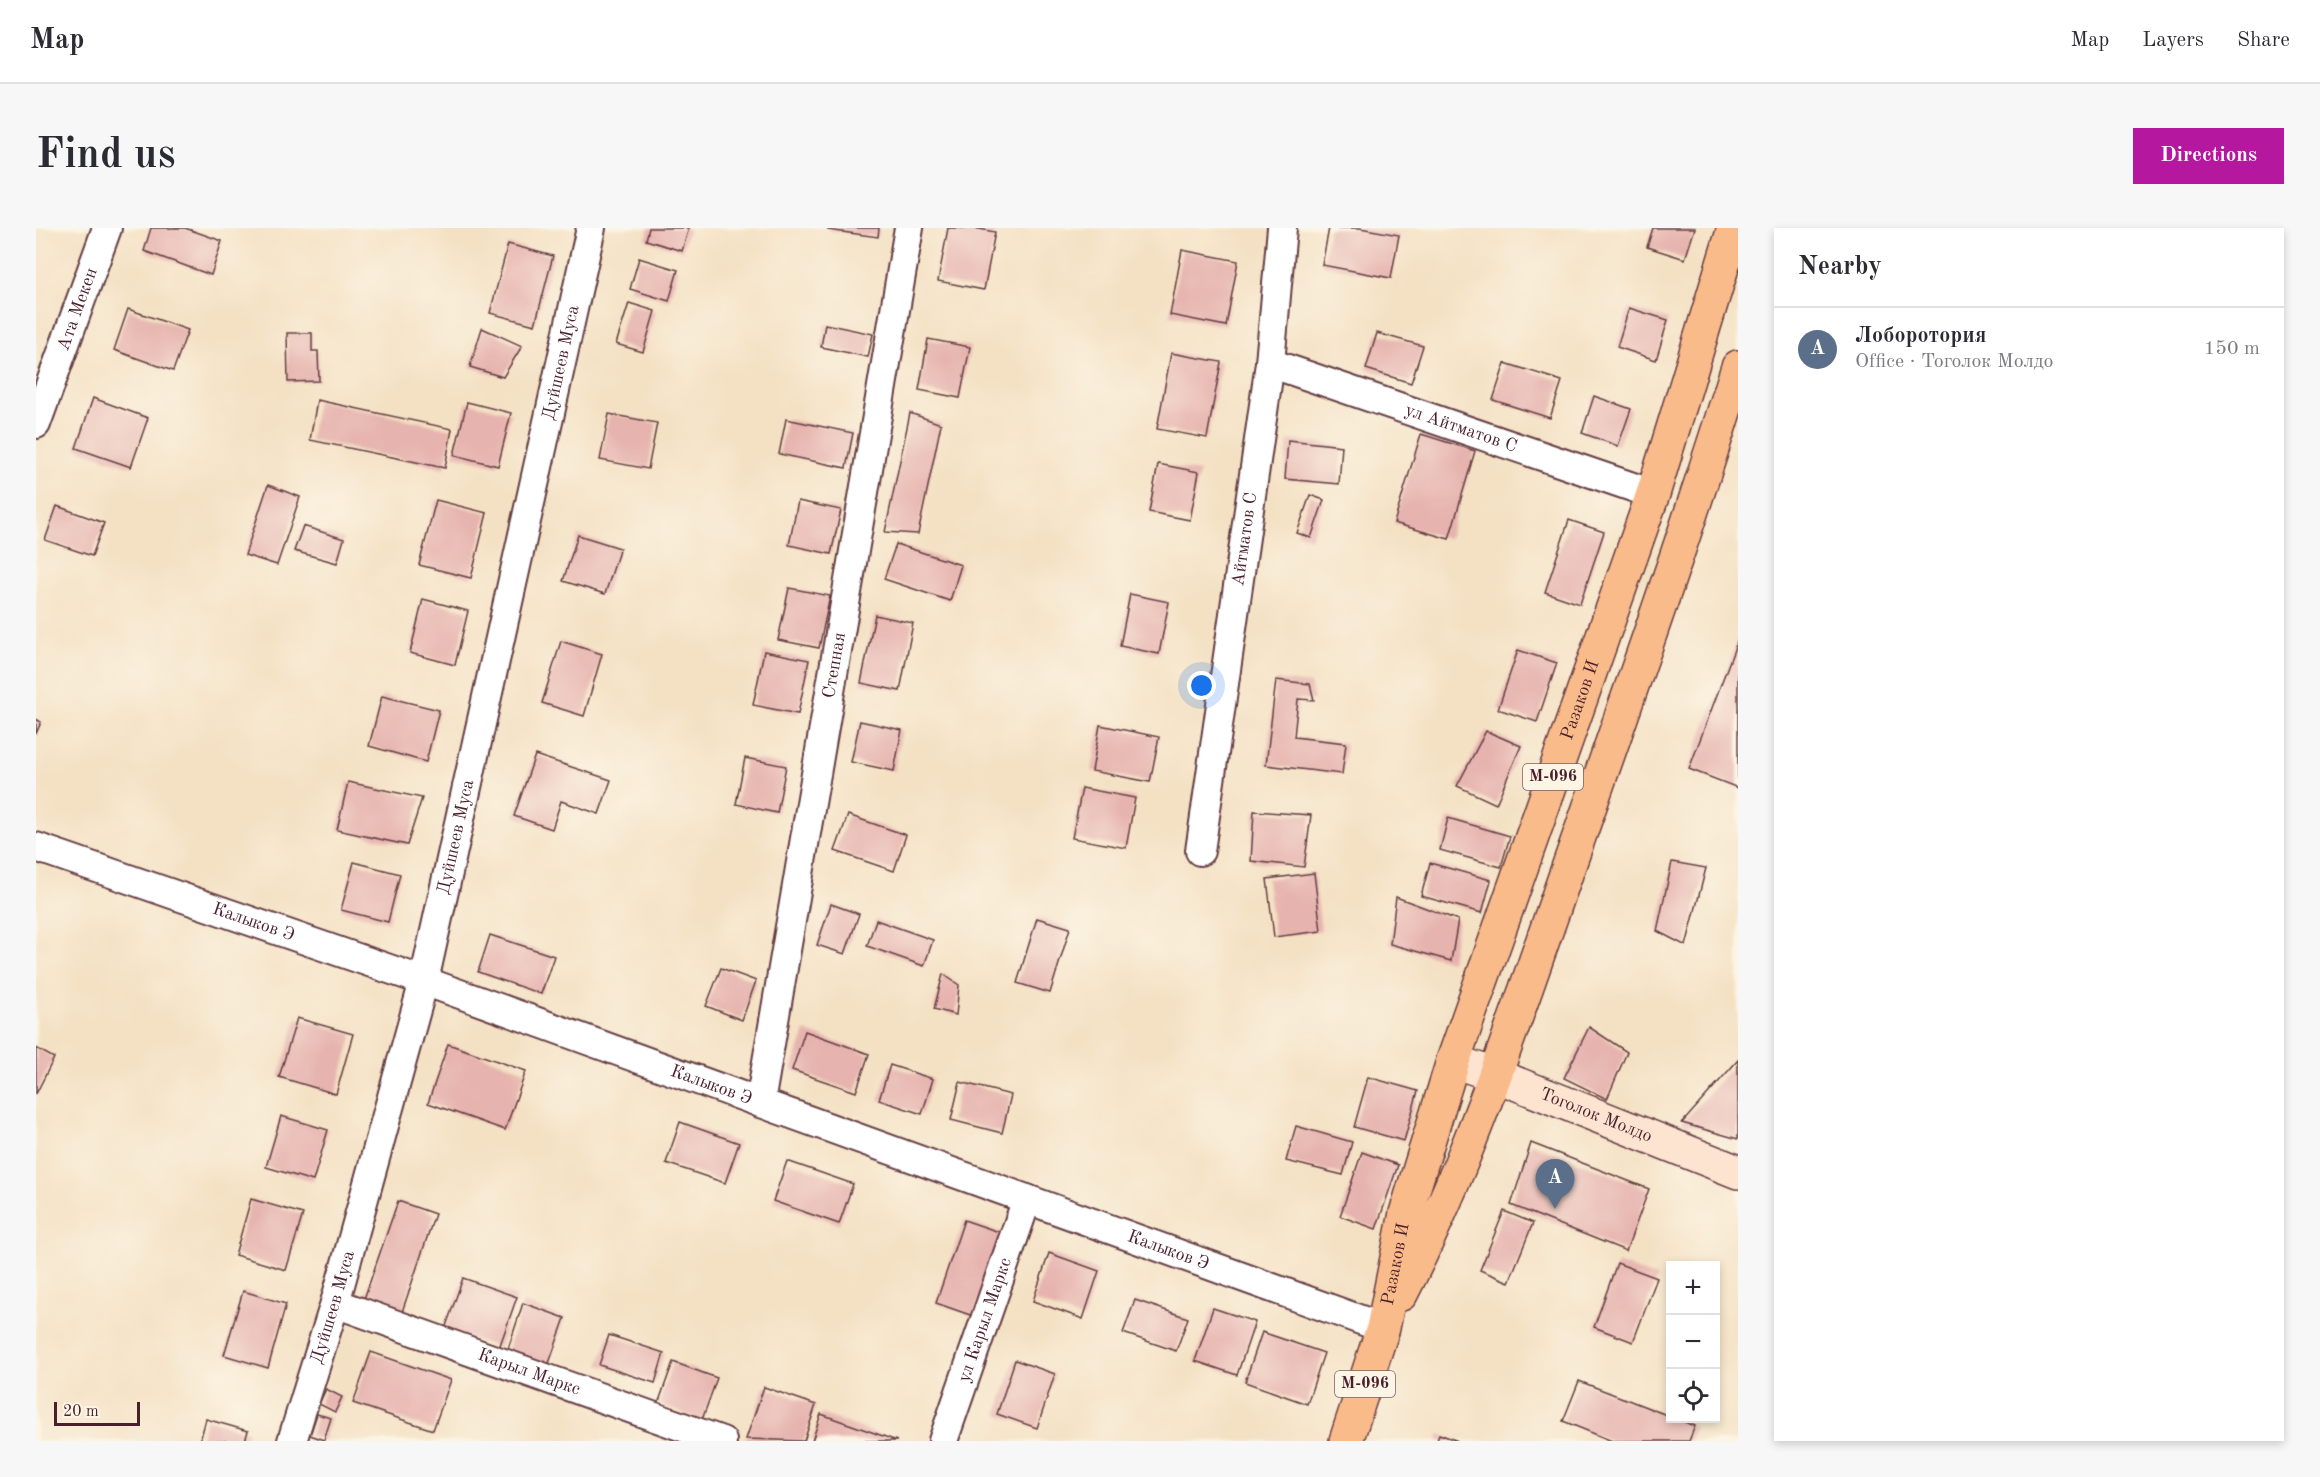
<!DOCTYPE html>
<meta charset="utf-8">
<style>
body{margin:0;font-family:"Old Standard TT",serif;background:#f7f7f7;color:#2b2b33}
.controls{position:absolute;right:18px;bottom:18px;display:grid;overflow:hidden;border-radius:0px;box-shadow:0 3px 9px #0003}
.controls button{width:54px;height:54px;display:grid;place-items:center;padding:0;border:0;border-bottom:2px solid #e1e1e2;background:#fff;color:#2b2b33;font:30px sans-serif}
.scale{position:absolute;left:18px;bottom:15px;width:86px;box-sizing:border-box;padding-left:6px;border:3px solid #4a1f2b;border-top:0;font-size:16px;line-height:21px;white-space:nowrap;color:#4a1f2b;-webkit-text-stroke:4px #fcf5e5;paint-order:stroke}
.you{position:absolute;left:1166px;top:458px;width:21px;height:21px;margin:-15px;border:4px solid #fff;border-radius:50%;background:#1a73e8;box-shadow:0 0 0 9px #1a73e833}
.badge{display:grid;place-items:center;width:39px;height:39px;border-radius:50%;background:#b5179e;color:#fff;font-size:20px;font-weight:700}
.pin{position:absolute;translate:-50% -50px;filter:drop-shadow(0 2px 3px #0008)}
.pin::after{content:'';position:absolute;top:32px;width:21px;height:18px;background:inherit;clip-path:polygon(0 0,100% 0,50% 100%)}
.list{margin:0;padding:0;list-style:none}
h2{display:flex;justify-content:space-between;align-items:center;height:78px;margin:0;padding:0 24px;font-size:26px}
h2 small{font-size:20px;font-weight:400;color:#7c7c81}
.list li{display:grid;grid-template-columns:39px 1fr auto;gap:18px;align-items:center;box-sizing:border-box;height:84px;padding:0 24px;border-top:2px solid #e1e1e2}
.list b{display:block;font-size:22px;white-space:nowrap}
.list p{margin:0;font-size:20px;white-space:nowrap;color:#7c7c81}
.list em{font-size:20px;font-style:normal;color:#7c7c81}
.icon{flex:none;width:33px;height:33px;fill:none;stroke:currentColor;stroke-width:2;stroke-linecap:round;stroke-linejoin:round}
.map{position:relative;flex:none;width:1702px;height:1213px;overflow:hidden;border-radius:0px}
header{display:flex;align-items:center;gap:36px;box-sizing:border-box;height:84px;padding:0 30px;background:#fff;border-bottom:2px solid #e1e1e2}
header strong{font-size:28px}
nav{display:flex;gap:33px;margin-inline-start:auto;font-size:21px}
.intro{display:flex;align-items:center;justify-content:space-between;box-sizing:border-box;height:144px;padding:0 36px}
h1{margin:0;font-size:42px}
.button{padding:15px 27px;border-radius:0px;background:#b5179e;color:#fff;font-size:21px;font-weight:700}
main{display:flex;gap:36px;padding:0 36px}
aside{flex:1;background:#fff;border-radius:0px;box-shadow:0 3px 9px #0003}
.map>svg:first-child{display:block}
.building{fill:#e6b3ae}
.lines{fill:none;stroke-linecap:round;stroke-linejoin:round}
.street-casing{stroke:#643c42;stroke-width:32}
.secondary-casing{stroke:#643c42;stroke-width:36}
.primary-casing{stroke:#643c42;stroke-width:36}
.street{stroke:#fff;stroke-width:28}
.secondary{stroke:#fde4d1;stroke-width:33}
.primary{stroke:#fabb8b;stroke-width:33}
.labels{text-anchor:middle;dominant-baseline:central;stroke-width:6;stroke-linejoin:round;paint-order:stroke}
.shield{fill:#fcf5e5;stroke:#7f5f63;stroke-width:1.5}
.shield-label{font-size:16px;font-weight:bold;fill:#4a1f2b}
.street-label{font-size:18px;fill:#4a1f2b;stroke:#fcf5e5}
</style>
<header>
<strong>Map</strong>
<nav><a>Map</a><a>Layers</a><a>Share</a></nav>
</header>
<div class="intro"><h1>Find us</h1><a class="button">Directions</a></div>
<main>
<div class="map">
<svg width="1702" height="1213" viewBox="0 0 1702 1213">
<rect width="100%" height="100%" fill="#fcf5e5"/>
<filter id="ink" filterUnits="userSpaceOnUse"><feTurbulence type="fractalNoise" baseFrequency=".0167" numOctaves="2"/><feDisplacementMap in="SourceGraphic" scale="12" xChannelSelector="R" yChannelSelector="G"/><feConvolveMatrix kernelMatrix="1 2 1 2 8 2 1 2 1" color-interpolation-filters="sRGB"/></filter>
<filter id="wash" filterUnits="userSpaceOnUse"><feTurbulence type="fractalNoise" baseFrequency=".008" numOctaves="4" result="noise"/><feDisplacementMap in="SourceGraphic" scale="24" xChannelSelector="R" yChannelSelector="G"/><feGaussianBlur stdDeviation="1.35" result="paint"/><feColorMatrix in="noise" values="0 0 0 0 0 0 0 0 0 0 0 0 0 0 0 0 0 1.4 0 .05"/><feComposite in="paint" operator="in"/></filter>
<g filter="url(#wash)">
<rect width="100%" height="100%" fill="#f4e1c4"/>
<g id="blocks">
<g class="building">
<polygon points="115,0 149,0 186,13 175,47 108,23"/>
<polygon points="613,0 653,0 646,23 610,12"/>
<polygon points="792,0 843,0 842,9 792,2"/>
<polygon points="912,0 938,0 959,4 948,62 902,53"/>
<polygon points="1293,0 1324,0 1363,7 1355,50 1286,37"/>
<polygon points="1617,0 1659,0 1649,31 1611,19"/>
<polygon points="472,16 517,28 499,97 454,85"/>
<polygon points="1146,22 1202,33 1190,98 1134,87"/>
<polygon points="603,30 642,42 633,73 594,61"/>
<polygon points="593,75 619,83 607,124 580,116"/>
<polygon points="1593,80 1632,92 1620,132 1581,119"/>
<polygon points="92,81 152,102 137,143 78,122"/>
<polygon points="789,96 837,106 832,129 785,119"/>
<polygon points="446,100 486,118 467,149 434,139"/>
<polygon points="251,105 276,105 276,123 282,123 283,153 252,154"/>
<polygon points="1341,105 1387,118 1375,155 1330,141"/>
<polygon points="892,111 934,119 924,170 883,162"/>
<polygon points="1135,125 1185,134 1171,210 1121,201"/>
<polygon points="1469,135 1526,153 1514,190 1457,172"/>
<polygon points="1558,168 1595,181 1582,218 1546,205"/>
<polygon points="57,170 112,190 95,239 40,220"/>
<polygon points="281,172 416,201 409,240 274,212"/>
<polygon points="431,174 475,185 462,238 418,227"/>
<polygon points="874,185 905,196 882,306 849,304"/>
<polygon points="573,186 621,195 612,241 564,232"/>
<polygon points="750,191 817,205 810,240 743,226"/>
<polygon points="1385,206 1439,223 1413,311 1358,295"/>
<polygon points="1252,212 1306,218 1303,256 1249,251"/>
<polygon points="1122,236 1163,244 1154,292 1113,284"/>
<polygon points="232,257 264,269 241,337 209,327"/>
<polygon points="1274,267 1288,272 1275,310 1261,305"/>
<polygon points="400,272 451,285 435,350 383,337"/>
<polygon points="762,273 805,282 795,326 753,317"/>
<polygon points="21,278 68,295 56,328 9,312"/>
<polygon points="1533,292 1568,304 1544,376 1509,364"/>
<polygon points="267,298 308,311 301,335 258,323"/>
<polygon points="542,307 584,320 569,366 527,353"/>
<polygon points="860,316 925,337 914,373 848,351"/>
<polygon points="753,360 794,368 783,420 742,412"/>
<polygon points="1094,366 1133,374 1123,426 1084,418"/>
<polygon points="387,371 432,383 419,437 374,425"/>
<polygon points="839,387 877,395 864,463 825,455"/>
<polygon points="1702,411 1702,560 1653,541"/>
<polygon points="525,413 566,426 548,488 506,475"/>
<polygon points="1482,422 1521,435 1501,494 1462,481"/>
<polygon points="728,423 773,432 762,486 717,477"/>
<polygon points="1240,452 1274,456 1278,472 1262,471 1258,509 1310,515 1306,546 1230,537"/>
<polygon points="346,468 403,482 390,534 333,518"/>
<polygon points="0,491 5,494 0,506"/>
<polygon points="824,493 866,502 858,543 815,534"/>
<polygon points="1064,497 1123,509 1114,554 1056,543"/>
<polygon points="1450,503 1485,518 1460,576 1421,558"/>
<polygon points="499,527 575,552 563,586 525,573 516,601 478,588"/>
<polygon points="709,530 750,538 741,585 700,576"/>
<polygon points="312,554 386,570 371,617 301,602"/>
<polygon points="1046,560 1099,570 1090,620 1036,610"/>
<polygon points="1218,583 1275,587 1268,639 1215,633"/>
<polygon points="812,587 870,607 858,643 799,623"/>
<polygon points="1412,590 1474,608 1465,639 1404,622"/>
<polygon points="318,634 364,646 352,694 305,682"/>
<polygon points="1636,634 1670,640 1650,718 1621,703"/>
<polygon points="1394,635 1455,652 1446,685 1385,668"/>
<polygon points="1278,645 1285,703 1238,709 1231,651"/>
<polygon points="1360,669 1422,692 1415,733 1354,716"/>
<polygon points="795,676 823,686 809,726 781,717"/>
<polygon points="1001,690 1034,700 1014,765 981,755"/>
<polygon points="840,692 897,712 888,738 831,718"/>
<polygon points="454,707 518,728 505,766 442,744"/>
<polygon points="685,740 720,753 706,792 670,778"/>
<polygon points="907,746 923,757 920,787 898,781"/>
<polygon points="261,790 317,806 300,866 243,849"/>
<polygon points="1553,799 1591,824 1571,871 1528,850"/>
<polygon points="769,803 833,826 820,864 756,842"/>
<polygon points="412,816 490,843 469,902 392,875"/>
<polygon points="0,820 18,830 0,866"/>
<polygon points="1702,832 1702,911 1646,895"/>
<polygon points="854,837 897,851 886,886 843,872"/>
<polygon points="1332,849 1382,863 1368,913 1318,899"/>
<polygon points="924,854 975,867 966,905 915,892"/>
<polygon points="245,888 292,902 277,953 230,939"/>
<polygon points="644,894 703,915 689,955 630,935"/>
<polygon points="1260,898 1316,914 1307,947 1250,933"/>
<polygon points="1495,915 1613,961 1590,1023 1475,977"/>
<polygon points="1326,924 1362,937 1340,1001 1304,988"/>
<polygon points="751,933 817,956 803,996 737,973"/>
<polygon points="215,971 267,986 250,1042 199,1027"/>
<polygon points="362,973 399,986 366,1084 328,1071"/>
<polygon points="1468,983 1497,995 1473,1054 1444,1042"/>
<polygon points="928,992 966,1005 937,1088 900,1075"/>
<polygon points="1013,1025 1063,1043 1047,1091 997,1073"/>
<polygon points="1581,1035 1621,1050 1597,1114 1558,1099"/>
<polygon points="427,1050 481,1069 463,1120 409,1101"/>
<polygon points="207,1063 250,1076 232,1140 188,1127"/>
<polygon points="1099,1072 1152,1090 1140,1123 1087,1105"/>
<polygon points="487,1075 529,1090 512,1138 471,1124"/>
<polygon points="1177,1080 1219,1094 1201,1147 1159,1133"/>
<polygon points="1226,1104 1288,1125 1271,1176 1209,1154"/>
<polygon points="573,1107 628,1125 619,1155 563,1137"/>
<polygon points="335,1124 415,1152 397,1202 317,1175"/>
<polygon points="979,1132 1019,1146 1001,1200 961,1186"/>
<polygon points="637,1134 681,1150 666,1192 622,1176"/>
<polygon points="1543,1153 1659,1198 1653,1213 1576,1213 1527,1193"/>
<polygon points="728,1159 780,1177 768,1213 710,1211"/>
<polygon points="290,1161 306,1169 299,1184 283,1176"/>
<polygon points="281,1186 295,1190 288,1212 274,1207"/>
<polygon points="785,1186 861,1213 776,1213"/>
<polygon points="170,1191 212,1203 209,1213 164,1213"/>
<polygon points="1403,1206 1422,1213 1401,1213"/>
</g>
</g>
</g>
<g filter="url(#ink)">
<use href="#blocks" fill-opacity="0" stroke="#643c42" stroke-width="1.5"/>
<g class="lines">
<defs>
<g id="street">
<path id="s1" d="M1234,135L1617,266"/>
<path id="s2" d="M0,196L71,0"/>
<path id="s3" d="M0,619L388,753L1347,1100"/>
<path id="s4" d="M1164,623L1234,135L1246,0"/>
<path id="s5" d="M724,875L873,0"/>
<path id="s6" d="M299,1075L686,1213"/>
<path id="s7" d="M256,1213L299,1075L388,753L555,0"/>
<path id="s8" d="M907,1213L991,971"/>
</g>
<g id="secondary">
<path id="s9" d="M1417,833L1459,847L1702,944"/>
</g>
<g id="primary">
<path d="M1365,1066C1434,932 1480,788 1530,646C1589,478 1649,310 1702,139"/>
<path id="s10" d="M1310,1213L1347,1100L1370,985L1417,833L1617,266L1698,0"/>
</g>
</defs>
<use href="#street" class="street-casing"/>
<use href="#secondary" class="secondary-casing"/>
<use href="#primary" class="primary-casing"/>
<use href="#street" class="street"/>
<use href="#secondary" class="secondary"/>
<use href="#primary" class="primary"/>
</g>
</g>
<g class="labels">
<g class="shield">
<rect x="1487" y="536" width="60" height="26" rx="4.5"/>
<rect x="1299" y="1143" width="60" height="26" rx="4.5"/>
</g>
<g class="shield-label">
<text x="1517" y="549">М-096</text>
<text x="1329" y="1156">М-096</text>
</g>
<g class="street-label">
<text stroke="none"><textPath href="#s2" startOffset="122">Ата Мекен</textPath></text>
<text stroke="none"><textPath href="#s7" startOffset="1112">Дуйшеев Муса</textPath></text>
<text stroke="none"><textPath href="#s1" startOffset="202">ул Айтматов С</textPath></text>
<text stroke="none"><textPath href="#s4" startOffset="315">Айтматов С</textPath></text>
<text stroke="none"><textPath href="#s5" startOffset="444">Степная</textPath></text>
<text stroke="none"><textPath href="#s10" startOffset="778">Разаков И</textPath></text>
<text stroke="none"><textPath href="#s7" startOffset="626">Дуйшеев Муса</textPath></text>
<text stroke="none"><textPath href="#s3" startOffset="230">Калыков Э</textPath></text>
<text stroke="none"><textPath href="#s3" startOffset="716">Калыков Э</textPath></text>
<text stroke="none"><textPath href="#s9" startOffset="153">Тоголок Молдо</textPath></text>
<text stroke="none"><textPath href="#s3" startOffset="1202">Калыков Э</textPath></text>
<text stroke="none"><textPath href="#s10" startOffset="184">Разаков И</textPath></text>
<text stroke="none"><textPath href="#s7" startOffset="140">Дуйшеев Муса</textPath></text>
<text stroke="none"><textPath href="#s8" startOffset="128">ул Карыл Маркс</textPath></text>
<text stroke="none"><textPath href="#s6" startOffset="206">Карыл Маркс</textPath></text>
</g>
</g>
</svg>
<div class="controls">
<button>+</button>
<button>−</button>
<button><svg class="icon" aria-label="locate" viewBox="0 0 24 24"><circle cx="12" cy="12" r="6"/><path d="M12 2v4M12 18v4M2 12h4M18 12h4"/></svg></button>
</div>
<div class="scale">20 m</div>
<div class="you"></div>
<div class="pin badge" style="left:1519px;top:981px;background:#5c6f8a">A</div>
</div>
<aside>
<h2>Nearby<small></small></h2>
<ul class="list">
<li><span class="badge" style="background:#5c6f8a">A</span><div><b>Лоборотория</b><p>Office · Тоголок Молдо</p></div><em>150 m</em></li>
</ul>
</aside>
</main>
